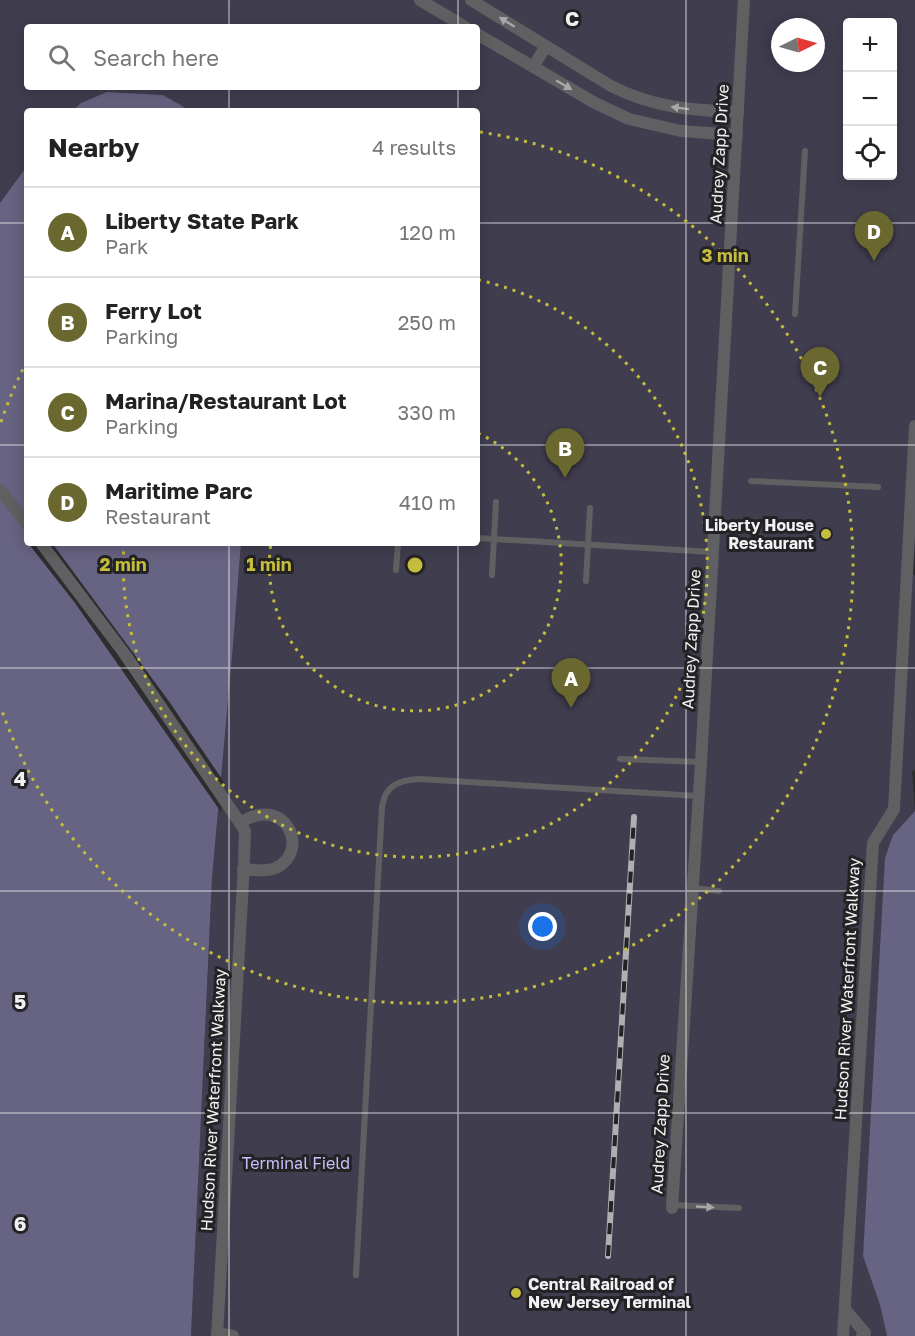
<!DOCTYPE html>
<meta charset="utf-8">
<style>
body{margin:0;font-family:"Golos Text",sans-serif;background:#f2f2f2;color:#222}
.controls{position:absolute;right:18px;top:18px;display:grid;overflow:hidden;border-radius:6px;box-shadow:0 3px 15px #0003}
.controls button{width:54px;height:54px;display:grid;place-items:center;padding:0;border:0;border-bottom:2px solid #e0e0e0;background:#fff;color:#222;font:30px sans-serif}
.compass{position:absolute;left:771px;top:18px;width:54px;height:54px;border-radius:50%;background:#fff;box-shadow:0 3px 15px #0003;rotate:85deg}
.you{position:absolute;left:543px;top:927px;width:21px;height:21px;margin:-15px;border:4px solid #fff;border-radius:50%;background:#1a73e8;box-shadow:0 0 0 9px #1a73e833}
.badge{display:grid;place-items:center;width:39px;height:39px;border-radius:50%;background:#6b682f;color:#fff;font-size:20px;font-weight:700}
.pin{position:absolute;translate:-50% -50px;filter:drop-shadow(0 2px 3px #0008)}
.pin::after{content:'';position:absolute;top:32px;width:21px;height:18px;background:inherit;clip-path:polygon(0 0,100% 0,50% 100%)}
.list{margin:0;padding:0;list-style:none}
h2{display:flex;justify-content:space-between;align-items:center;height:78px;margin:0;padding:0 24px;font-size:26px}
h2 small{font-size:20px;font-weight:400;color:#767676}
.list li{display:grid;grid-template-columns:39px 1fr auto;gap:18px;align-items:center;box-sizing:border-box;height:90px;padding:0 24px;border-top:2px solid #e0e0e0}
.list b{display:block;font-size:22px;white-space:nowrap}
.list p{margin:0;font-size:20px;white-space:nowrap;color:#767676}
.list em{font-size:20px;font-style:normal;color:#767676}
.icon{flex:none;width:33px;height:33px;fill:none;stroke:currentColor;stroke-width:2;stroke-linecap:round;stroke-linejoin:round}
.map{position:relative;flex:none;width:915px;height:1336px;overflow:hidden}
.search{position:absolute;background:#fff;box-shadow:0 3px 15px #0003;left:24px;top:24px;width:456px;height:66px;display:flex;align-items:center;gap:15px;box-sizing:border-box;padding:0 21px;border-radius:6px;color:#767676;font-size:22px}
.panel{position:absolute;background:#fff;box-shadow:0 3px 15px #0003;left:24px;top:108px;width:456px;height:438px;border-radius:6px}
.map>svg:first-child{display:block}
.green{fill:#403d4f;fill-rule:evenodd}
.water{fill:#676382}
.pier{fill:#2d2d30}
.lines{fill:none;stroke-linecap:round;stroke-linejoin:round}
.lane{stroke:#606062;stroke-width:6}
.street{stroke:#606062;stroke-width:12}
.rail-casing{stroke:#afaeb0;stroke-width:6}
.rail{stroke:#232326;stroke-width:4;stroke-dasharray:11;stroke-linecap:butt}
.oneway{fill:#a8a8aa}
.grid{fill:none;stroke:#f1f0f2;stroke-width:1.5;stroke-opacity:0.55}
.ring{fill:none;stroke:#c4bd3e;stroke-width:3;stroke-dasharray:3 6}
.poi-dot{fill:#c4bd3e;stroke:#232326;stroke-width:2}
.labels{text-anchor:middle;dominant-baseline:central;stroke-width:6;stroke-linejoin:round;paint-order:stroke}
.street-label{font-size:16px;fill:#f1f0f2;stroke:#232326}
.poi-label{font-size:16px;font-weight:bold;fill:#f1f0f2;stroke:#232326;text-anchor:end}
.park-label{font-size:16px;fill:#c9c0f9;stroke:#232326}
.grid-label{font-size:20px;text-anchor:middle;font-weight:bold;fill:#f1f0f2;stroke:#232326;stroke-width:6;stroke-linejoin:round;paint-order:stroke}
.centre{fill:#c4bd3e;stroke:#232326;stroke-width:3}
.ring-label{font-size:18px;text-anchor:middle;font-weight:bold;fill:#c4bd3e;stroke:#232326;stroke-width:6;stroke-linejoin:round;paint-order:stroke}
</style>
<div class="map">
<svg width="915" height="1336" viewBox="0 0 915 1336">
<rect width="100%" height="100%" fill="#2d2d30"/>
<path class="green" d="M0,0H915V540L913,574L915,575V769L912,772L915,811L893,835L863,1256L880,1305L887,1336H191L212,878L233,646L241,543H477V111H191L163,95L81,103L72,111H27V166L0,203ZM848,22H892V176H848ZM27,27H477V87H27ZM780,27H816V63H780Z"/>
<g class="water">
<polygon points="107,92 163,95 191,111 72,111 81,103"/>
<polygon points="27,166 27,543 241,543 233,646 212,878 191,1336 0,1336 0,203"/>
<polygon points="915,811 915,1336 887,1336 880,1305 863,1256 885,858 893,835"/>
</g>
<polygon class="pier" points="28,543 52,543 168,700 224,782 221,812 75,603"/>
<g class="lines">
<g class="lane">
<polyline points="795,314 805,151"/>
<polyline points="751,481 878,487"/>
<polyline points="477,538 712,552"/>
<polyline points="396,570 398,543"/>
<polyline points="492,575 496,502"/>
<polyline points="586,581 590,508"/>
<polyline points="620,759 701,762"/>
<polyline points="693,888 719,891"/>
<polyline points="673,1205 739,1208"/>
<path d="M356,1275L382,807C385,786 398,780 419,779L698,796"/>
</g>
<g class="street">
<polyline points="420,0 465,27"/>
<path d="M471,0L611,86C654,108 691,110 738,112"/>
<polyline points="477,34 595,103 629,119 681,131 737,135"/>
<polyline points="533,67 546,46"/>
<polyline points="0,490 27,524"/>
<polyline points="41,543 124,653 234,814 245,831 244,859"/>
<path d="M240,823C286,793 311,851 276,868C266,872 254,870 243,869"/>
<polyline points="672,1208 701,762 744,0"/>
<polyline points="845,1309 865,1333 862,1336"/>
<polyline points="217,1333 233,1336"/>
<polyline points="217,1336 244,864"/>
<polyline points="843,1336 873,843 894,809 915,426"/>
</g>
<defs>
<polyline id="rail" points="608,1256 634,817"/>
</defs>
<use href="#rail" class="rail-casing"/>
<use href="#rail" class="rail"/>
</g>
<defs><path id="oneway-solid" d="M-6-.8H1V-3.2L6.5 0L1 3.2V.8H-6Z" transform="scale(1.5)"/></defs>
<g class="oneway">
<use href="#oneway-solid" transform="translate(507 22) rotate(-148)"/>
<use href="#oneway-solid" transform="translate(564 85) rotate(30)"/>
<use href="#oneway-solid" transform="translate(680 108) rotate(-173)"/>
<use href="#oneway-solid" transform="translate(705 1207) rotate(3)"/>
</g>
<path class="grid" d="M229,0V27M458,0V27M686,0V1336M229,87V111M458,87V111M0,223H27M477,223H915M0,445H27M477,445H915M229,543V1336M458,543V1336M0,668H915M0,891H915M0,1113H915"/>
<g class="ring">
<path d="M478 433A146 146 0 1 1 271 543"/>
<path d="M478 280A292 292 0 1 1 124 545"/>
<path d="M1 422A438 438 0 0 1 26 363M480 132A438 438 0 1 1 1 708"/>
</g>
<g class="poi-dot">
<circle cx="826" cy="534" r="6"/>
<circle cx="516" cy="1293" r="6"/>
</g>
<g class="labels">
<g class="street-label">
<text transform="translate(719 154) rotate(-87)">Audrey Zapp Drive</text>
<text transform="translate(691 639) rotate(-87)">Audrey Zapp Drive</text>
<text transform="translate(847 989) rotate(-87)">Hudson River Waterfront Walkway</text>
<text transform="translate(213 1100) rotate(-87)">Hudson River Waterfront Walkway</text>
<text transform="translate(660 1124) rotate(-87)">Audrey Zapp Drive</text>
</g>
<g class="poi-label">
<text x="814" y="525">Liberty House<tspan x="814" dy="18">Restaurant</tspan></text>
<text x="528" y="1284" text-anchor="start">Central Railroad of<tspan x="528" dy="18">New Jersey Terminal</tspan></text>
</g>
<g class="park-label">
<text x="296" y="1163">Terminal Field</text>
</g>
</g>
<g class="grid-label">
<text x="572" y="26">C</text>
<text x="20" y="786">4</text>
<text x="20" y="1009">5</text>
<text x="20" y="1231">6</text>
</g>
<circle cx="415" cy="565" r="9" class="centre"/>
<g class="ring-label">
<text x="725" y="262">3 min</text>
<text x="123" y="571">2 min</text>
<text x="269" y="571">1 min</text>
</g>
</svg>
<div class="controls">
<button>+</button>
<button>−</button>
<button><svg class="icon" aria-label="locate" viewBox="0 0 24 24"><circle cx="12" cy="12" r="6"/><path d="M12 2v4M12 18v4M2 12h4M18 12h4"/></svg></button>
</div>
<svg class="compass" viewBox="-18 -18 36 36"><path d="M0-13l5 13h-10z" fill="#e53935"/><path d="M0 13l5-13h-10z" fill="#767676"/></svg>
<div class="you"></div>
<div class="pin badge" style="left:571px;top:708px">A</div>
<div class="pin badge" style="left:565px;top:478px">B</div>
<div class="pin badge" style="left:820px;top:397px">C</div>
<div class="pin badge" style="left:874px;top:261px">D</div>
<div class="search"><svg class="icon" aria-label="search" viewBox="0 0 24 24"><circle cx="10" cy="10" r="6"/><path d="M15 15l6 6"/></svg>Search here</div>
<section class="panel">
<h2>Nearby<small>4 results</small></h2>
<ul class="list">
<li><span class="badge">A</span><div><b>Liberty State Park</b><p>Park</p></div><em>120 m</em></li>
<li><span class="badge">B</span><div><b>Ferry Lot</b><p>Parking</p></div><em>250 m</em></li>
<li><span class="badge">C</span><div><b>Marina/Restaurant Lot</b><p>Parking</p></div><em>330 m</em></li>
<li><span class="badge">D</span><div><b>Maritime Parc</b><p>Restaurant</p></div><em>410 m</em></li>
</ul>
</section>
</div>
